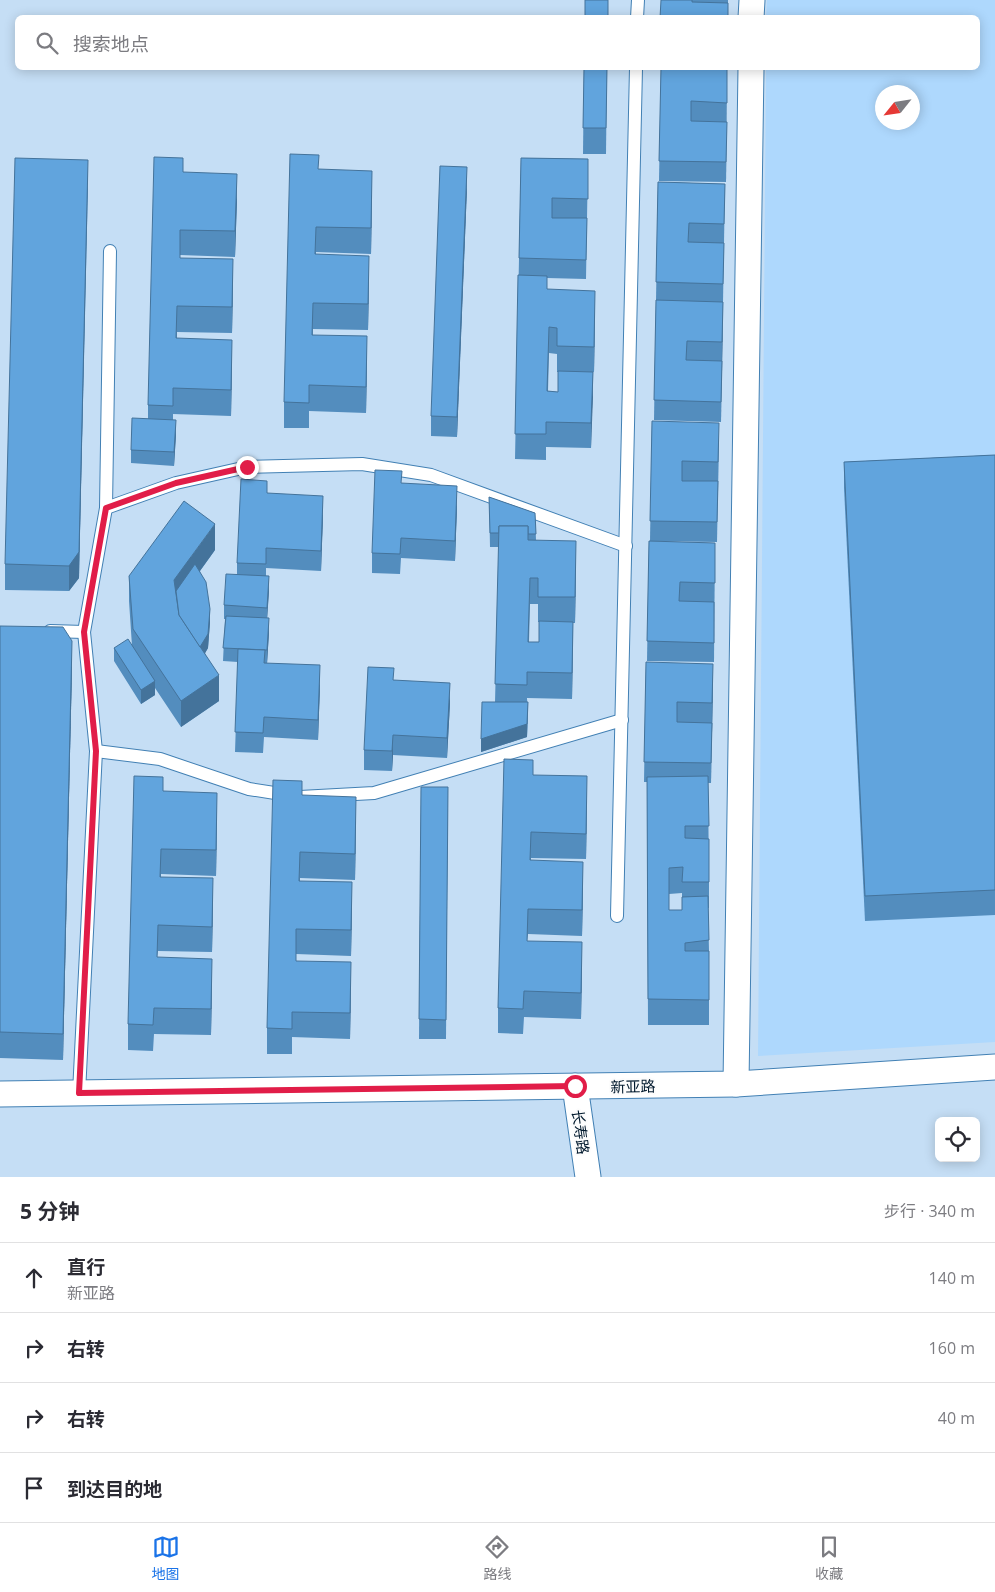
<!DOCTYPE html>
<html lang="zh">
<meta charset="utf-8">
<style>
body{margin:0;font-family:"Open Sans","Noto Sans SC",sans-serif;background:#f7f7f7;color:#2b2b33}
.controls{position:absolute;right:15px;bottom:15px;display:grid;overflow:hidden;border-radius:8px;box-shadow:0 2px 12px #0003}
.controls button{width:45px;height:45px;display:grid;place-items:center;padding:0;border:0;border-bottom:1px solid #e1e1e2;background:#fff;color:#2b2b33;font:25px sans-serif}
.compass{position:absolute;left:875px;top:85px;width:45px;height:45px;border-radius:50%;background:#fff;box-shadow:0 2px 12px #0003;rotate:240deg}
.stop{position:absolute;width:15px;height:15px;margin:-11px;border:4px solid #e11d48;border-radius:50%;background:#fff}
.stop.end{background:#e11d48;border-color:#fff;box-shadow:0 1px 5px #0008}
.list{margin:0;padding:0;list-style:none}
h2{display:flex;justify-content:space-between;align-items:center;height:65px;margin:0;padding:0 20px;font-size:21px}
h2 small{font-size:16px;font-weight:400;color:#7c7c81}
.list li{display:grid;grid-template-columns:32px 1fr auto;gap:15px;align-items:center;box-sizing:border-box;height:70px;padding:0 20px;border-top:1px solid #e1e1e2}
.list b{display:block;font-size:19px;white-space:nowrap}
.list p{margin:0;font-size:16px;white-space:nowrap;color:#7c7c81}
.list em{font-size:16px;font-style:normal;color:#7c7c81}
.icon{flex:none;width:28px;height:28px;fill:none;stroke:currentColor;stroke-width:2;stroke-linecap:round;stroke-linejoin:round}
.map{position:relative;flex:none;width:995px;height:1177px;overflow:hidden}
.search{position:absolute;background:#fff;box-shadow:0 2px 12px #0003;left:15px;right:15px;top:15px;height:55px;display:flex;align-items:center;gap:12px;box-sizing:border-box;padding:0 18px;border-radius:8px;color:#7c7c81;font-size:19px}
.sheet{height:345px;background:#fff}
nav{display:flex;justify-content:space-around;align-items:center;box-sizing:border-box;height:70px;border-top:1px solid #e1e1e2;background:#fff;font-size:14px;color:#7c7c81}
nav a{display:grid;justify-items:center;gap:2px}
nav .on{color:#1a73e8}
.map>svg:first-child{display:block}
.built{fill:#aed8fd;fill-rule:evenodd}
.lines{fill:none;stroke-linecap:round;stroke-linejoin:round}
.service-casing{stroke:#4280b4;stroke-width:14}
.minor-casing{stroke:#4280b4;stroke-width:27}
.service{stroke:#fff;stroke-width:12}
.minor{stroke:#fff;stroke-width:25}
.wall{fill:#538dbe;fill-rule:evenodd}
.shaded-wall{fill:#44739b}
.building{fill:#61a4dd;stroke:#44739b}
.route{stroke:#e11d48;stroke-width:6}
.labels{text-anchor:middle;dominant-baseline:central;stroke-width:4;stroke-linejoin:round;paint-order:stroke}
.street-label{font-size:15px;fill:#01192d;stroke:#fcfcfc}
</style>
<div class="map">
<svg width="995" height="1177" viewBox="0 0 995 1177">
<rect width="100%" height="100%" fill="#c5def5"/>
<path class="built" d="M767,0H995V1042L758,1056L766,68H978V18L766,17ZM882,92H912V122H882Z"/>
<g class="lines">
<defs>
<g id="service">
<polyline points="637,18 638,0"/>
<polyline points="106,508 176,483 247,467 362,464 431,475 626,546"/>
<polyline points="50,631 84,632"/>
<polyline points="96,751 160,759 249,789 300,797 374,793 622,720"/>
<polyline points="617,916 636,68"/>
<polyline points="79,1093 96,751 84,632 106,508 110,251"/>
</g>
<g id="minor">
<polyline points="751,18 752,0"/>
<polyline points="736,1084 751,68"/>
<polyline points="575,1086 588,1177"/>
<polyline points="0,1094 736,1084 995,1067"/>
</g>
</defs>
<use href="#service" class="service-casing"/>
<use href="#minor" class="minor-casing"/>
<use href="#service" class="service"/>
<use href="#minor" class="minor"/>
</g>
<g class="wall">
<polygon points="661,0 728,0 728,18"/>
<polygon points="584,68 607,68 606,154 583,154"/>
<polygon points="661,68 727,68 726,182 659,181"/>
<path d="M521,158L588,159L586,279L547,278V289L595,316L594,372H593L591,448L546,447V460L515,459ZM549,353L557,354V372H558V392L548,391Z"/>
<polygon points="319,169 372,196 371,254 316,252 316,255 369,282 368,330 313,329 313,335 367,362 366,413 309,411 309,428 284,428 284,402"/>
<polygon points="183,172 237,199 235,257 180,255 180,258 233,285 232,333 177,332 177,338 232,365 231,416 173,414 173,420 176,434 174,466 131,463 131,450 148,419 148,405"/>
<polygon points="658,182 725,184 721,422 654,420"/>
<polygon points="88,185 79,578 69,591 5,590 5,564"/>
<polygon points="467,187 457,437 431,436 431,416"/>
<polygon points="652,421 719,443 717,542 650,541"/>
<polygon points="995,455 995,915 865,921 844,488 844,462"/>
<polygon points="402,483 457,506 455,561 401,558 400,574 372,573 372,553"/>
<polygon points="267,493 323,515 321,571 266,568 266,576 269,590 267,618 269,632 267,663 320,685 318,740 264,737 263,753 235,752 238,662 223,661 225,619 224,619 224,605 237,574 237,563"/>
<path d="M489,497L535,513L536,540L576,567L575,623H573L572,699L527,698L528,716L527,737L481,752L495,702L499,547H490ZM530,604H538V622H539V642H529Z"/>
<polygon points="649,541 715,543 714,662 647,661"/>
<polygon points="215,550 200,571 210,622 208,648 205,653 219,701 181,727 155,688 155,695 141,704 114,661 114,648 132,646 129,601 129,576"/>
<polygon points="0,626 72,667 63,1060 0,1058"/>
<path d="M646,662L713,684L711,783H708L709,882V908H708L709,951V1025H648L647,782H644ZM682,893V910H669V894Z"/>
<polygon points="394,680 450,703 447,758 393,755 392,771 364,770 364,750"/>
<polygon points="533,775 587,802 586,859 531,858 531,860 583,888 582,936 528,934 527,941 582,968 581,1019 524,1017 523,1034 498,1033 498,1008"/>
<polygon points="421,787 448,787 446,1039 419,1039"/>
<polygon points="163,791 217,819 216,876 161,874 161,877 213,904 212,952 158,951 157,957 212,985 211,1035 154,1034 153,1051 128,1050 128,1024"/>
<polygon points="302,795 356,822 355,880 300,878 300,881 352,908 351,956 296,954 296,961 351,988 350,1039 292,1037 292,1054 267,1054 267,1028"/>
</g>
<g class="shaded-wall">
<polygon points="727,68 727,83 726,182 726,162"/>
<polygon points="88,160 79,578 69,591 69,566"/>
<polygon points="467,167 467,187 457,437 457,417"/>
<polygon points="372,171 372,196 371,254 371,228"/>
<polygon points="237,174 237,199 235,257 235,231"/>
<polygon points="369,256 369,282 368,330 368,304"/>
<polygon points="233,259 233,285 232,333 232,307"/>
<polygon points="595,291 595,316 594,372 594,347"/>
<polygon points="723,302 723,322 721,422 722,342"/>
<polygon points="367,336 367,362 366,413 366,387"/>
<polygon points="232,340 232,365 231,416 231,390"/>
<polygon points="593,372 593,397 591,448 591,423"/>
<polygon points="176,420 176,434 174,466 174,452"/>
<polygon points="457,486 457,506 455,561 455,541"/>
<polygon points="323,496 323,515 321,571 321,551"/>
<polygon points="215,524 215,550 176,604 174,580"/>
<polygon points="576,541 576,567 575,623 575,597"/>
<polygon points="269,576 269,590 267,621 267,608"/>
<polygon points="210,609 210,622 208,648 197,667 197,654"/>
<polygon points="269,618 269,632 267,664 267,650"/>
<polygon points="573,622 573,648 572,699 572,673"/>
<polygon points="72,641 72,667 63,1060 63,1034"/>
<polygon points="713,664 713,684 711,783 712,703"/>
<polygon points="320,665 320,685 318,740 318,720"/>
<polygon points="219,675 219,701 181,727 181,701"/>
<polygon points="155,681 155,695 141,704 141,690"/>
<polygon points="450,683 450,703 447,758 447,738"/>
<polygon points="528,702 527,737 481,752 481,739"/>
<polygon points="393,735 393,755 392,771 392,751"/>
<polygon points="587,776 587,802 586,859 586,834"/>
<polygon points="217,793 217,819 216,876 216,850"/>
<polygon points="356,797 356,822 355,880 355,854"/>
<polygon points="583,862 583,888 582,936 582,910"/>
<polygon points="213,878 213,904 212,952 212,927"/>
<polygon points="352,882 352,908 351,956 351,930"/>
<polygon points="582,942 582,968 581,1019 581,993"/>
<polygon points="212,959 212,985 211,1035 211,1009"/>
<polygon points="351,962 351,988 350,1039 350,1013"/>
</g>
<g class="building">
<rect x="585" y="0" width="23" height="18"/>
<polygon points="661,0 692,0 692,2 728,3 728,18 660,18"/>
<polygon points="584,68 607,68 606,128 583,128"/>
<polygon points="661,68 727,68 727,103 691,101 691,121 727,122 726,162 659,161"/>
<polygon points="290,154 319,155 318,169 372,171 371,228 316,227 315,254 369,256 368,304 313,303 312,335 367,336 366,387 309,385 309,403 284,402"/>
<polygon points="154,157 183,158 183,172 237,174 235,231 180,230 180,258 233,259 232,307 177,306 176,338 232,340 231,390 173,388 173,406 148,405"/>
<polygon points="15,158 88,160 79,552 69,566 5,564"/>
<polygon points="521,158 588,159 588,199 552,198 552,218 587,218 586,260 519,258"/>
<polygon points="440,166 467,167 457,417 431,416"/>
<polygon points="658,182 725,184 724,224 689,223 688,242 724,243 723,284 656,282"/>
<polygon points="518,275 547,276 547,289 595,291 594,347 557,346 557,328 549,327 547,391 558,392 558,371 593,372 591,423 546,422 546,434 515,434"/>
<polygon points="656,300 723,302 722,342 687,341 686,360 722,361 721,402 654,400"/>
<polygon points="132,418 176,420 174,452 131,450"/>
<polygon points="652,421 719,423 718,462 682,461 682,481 718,481 717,522 650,521"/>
<polygon points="995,455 995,890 865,896 844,462"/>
<polygon points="375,470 402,471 401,483 457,486 455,541 401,538 400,554 372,553"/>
<polygon points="241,479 267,481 267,493 323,496 321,551 266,548 266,564 237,563"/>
<polygon points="489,497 535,513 536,534 528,534 528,526 499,526 499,533 490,533"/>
<polygon points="184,501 215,524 174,580 179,615 219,675 181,701 133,629 129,576"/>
<polygon points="499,526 528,526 528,540 576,541 575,597 538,597 538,578 530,578 528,642 539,642 539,621 573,622 572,673 527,672 527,685 495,684"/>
<polygon points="649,541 715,543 715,583 680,582 679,601 714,602 714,643 647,641"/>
<polygon points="195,564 206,582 210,609 208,634 200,647 179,615 176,591"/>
<polygon points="226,574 269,576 267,608 224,605"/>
<polygon points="226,616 269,618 267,650 223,648"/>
<polygon points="0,626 63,627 72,641 63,1034 0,1032"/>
<polygon points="128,639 155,681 141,690 114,648"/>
<polygon points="238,649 265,650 264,663 320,665 318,720 264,717 263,733 235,732"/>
<polygon points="646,662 713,664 712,703 677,702 677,722 712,723 711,763 644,762"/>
<polygon points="368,667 394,668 393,680 450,683 447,738 393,735 392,751 364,750"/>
<polygon points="482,702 528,702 527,724 481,739"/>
<polygon points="504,759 533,760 533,775 587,776 586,834 531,832 530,860 583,862 582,910 528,909 527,941 582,942 581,993 524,991 523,1009 498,1008"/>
<polygon points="134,776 163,777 163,791 217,793 216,850 161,849 160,877 213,878 212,927 158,925 157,957 212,959 211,1009 154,1008 153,1025 128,1024"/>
<polygon points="708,776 709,826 685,826 685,838 709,839 709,882 682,882 683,867 669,868 669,910 682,910 682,897 708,896 709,940 685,943 685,951 709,951 709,1000 648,999 647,777"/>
<polygon points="273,780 302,781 302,795 356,797 355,854 300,852 299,881 352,882 351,930 296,929 296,961 351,962 350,1013 292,1012 292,1029 267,1028"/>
<polygon points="421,787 448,787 446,1020 419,1019"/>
</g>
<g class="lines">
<polyline class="route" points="247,467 176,483 106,508 84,632 96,751 79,1093 575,1086"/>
</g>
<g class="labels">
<g class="street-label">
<text transform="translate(633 1086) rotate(-1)">新亚路</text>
<text transform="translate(581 1132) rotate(82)">长寿路</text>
</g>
</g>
</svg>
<div class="controls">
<button><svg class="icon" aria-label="locate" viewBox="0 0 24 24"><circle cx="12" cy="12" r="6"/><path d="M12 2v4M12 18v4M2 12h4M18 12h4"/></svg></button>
</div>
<svg class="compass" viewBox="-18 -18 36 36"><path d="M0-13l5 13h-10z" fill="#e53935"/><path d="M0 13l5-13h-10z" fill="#7c7c81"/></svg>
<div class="stop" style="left:575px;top:1086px"></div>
<div class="stop end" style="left:247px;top:467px"></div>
<div class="search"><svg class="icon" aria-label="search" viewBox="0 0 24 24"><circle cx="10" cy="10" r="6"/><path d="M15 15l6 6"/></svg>搜索地点</div>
</div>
<section class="sheet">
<h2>5 分钟<small>步行 · 340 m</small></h2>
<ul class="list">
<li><svg class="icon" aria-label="ahead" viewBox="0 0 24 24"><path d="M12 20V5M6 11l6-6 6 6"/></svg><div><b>直行</b><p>新亚路</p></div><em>140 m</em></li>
<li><svg class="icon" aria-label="right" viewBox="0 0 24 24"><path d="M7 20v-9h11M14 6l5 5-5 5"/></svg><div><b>右转</b></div><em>160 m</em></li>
<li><svg class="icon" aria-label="right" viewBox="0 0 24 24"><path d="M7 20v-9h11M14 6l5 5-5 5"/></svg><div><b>右转</b></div><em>40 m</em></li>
<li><svg class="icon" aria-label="arrive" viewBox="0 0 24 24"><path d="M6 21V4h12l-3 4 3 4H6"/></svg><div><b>到达目的地</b></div></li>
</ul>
</section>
<nav>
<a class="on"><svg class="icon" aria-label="map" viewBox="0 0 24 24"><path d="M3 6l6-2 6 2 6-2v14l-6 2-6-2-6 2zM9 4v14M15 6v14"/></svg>地图</a>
<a><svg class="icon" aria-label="directions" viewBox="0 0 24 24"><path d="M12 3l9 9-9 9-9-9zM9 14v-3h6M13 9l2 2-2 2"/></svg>路线</a>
<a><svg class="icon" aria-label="saved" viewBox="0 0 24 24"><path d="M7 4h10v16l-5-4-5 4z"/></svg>收藏</a>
</nav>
